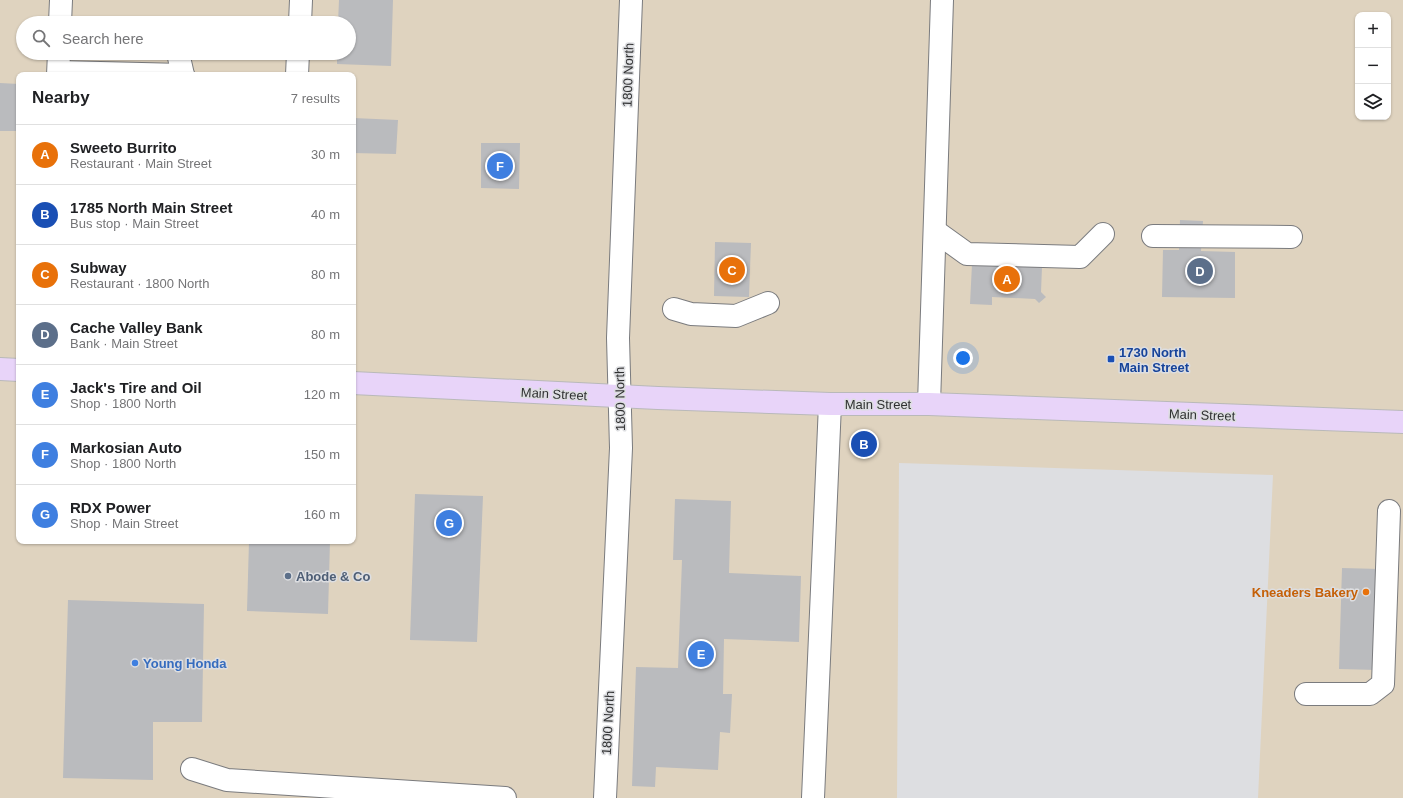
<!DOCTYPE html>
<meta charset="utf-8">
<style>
body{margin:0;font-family:Helvetica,sans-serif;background:#f2f2f2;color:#202124}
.controls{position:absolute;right:12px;top:12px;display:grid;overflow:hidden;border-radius:8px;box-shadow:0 1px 3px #0004}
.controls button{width:36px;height:36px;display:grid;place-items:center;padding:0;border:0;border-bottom:1px solid #e0e0e0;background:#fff;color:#202124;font:20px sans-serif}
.you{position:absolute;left:963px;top:358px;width:14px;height:14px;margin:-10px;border:3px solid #fff;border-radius:50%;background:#1a73e8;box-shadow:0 0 0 6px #1a73e833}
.badge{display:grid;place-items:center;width:26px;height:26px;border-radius:50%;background:#a251c1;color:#fff;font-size:13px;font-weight:700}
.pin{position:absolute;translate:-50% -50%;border:2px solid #fff;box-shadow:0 1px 4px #0006}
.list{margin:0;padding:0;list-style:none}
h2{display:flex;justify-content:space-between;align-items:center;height:52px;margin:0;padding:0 16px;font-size:17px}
h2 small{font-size:13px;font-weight:400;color:#757577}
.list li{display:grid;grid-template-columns:26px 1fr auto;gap:12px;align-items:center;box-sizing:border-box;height:60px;padding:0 16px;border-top:1px solid #e0e0e0}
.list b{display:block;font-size:15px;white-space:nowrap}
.list p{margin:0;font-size:13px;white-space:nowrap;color:#757577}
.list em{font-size:13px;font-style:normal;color:#757577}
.icon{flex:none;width:22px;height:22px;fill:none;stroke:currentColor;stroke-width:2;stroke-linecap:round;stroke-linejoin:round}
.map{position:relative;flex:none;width:1403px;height:798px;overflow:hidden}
.search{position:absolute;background:#fff;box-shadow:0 1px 3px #0004;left:16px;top:16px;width:340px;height:44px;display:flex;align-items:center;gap:10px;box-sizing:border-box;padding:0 14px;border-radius:22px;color:#757577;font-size:15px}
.panel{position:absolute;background:#fff;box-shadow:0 1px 3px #0004;left:16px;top:72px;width:340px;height:472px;border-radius:8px}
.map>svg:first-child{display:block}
.commercial{fill:#dfd3bf;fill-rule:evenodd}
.building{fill:#babbbe}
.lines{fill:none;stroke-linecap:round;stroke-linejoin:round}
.minor-casing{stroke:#7a7b7e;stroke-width:24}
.major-casing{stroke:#b9b9b9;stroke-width:24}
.minor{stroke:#fff;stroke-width:22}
.major{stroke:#e8d4f9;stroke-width:22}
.transit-dot{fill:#1a4fb4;stroke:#dddee1;stroke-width:1.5}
.service-dot{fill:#5c6f8a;stroke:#dddee1;stroke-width:1.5}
.food-dot{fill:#e8710a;stroke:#dddee1;stroke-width:1.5}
.shop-dot{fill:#3f7fe0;stroke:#dddee1;stroke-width:1.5}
.labels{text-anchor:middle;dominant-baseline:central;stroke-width:3;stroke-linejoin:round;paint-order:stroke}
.street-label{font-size:13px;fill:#303132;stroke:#dddee1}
.transit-label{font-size:13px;font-weight:bold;fill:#164399;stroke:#dddee1;text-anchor:start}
.service-label{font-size:13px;font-weight:bold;fill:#4e5e75;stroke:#dddee1;text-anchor:start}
.food-label{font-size:13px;font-weight:bold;fill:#c56008;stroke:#dddee1;text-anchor:end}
.shop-label{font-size:13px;font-weight:bold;fill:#366cbe;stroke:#dddee1;text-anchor:start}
</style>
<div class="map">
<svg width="1403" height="798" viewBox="0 0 1403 798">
<rect width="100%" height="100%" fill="#dddee1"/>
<path class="commercial" d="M0,0H1403V798H1258L1273,475L899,463L897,798H0ZM1358,15H1388V117H1358ZM23,23H349V53H23ZM19,75H353V541H19Z"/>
<g class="building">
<polygon points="339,0 393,0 391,66 337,64 337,53 349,53 349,23 338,23"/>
<polygon points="0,83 19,84 19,131 0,131"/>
<polygon points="353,118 398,120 396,154 353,153"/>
<polygon points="481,143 520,143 519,189 481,188"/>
<polygon points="1180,220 1203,221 1201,251 1235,252 1235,298 1162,297 1163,250 1179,250"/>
<polygon points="715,242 751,243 749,297 714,296"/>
<polygon points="972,264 1042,267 1041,292 1046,297 1039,303 1035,299 992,297 992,305 970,304"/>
<polygon points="415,494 483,496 477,642 410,640"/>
<polygon points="675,499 731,501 729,573 801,576 799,642 724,639 723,694 732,694 730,733 720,732 718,770 656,767 655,787 632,786 636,667 678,668 682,560 673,560"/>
<polygon points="249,541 330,541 328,614 247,611"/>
<polygon points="1342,568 1380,569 1377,670 1339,669"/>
<polygon points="68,600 204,604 202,722 153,722 153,780 63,778"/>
</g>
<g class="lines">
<defs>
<g id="minor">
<polyline points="60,23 61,0"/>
<polyline points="300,23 301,0"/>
<polyline points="178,53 183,75"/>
<polyline points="59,72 183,75"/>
<polyline points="58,75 59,53"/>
<polyline points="297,75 298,53"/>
<polyline points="935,231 967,254 1080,257 1103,234"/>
<polyline points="1153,236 1291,237"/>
<polyline points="674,309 691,314 736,316 768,303"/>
<polyline points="929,404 942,0"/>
<polyline points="1306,694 1370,694 1383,684 1389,511"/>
<polyline points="192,769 227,780 505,798"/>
<polyline points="605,798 621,448 618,338 631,0"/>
<polyline points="813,798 830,404"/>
</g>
<g id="major">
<polyline points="0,369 19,370"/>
<polyline points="353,383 658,398 830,404 929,404 1403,422"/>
</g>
</defs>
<use href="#minor" class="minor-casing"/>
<use href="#major" class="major-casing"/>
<use href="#minor" class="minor"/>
<use href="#major" class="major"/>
</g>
<rect class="transit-dot" x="1107" y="355" width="8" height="8" rx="2"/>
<circle class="service-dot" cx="288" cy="576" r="4"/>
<circle class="food-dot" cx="1366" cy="592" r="4"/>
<circle class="shop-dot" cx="135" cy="663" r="4"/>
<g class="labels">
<g class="street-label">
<text transform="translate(628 75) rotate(-88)">1800 North</text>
<text transform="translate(554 394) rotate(3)">Main Street</text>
<text transform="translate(620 399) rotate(-91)">1800 North</text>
<text x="878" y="404">Main Street</text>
<text transform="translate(1202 415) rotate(2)">Main Street</text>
<text transform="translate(608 723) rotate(-87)">1800 North</text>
</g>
<g class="transit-label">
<text x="1119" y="352">1730 North<tspan x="1119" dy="15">Main Street</tspan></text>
</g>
<g class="service-label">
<text x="296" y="576">Abode &amp; Co</text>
</g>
<g class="food-label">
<text x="1358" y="592">Kneaders Bakery</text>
</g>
<g class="shop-label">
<text x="143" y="663">Young Honda</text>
</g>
</g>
</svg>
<div class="controls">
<button>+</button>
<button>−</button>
<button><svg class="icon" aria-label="layers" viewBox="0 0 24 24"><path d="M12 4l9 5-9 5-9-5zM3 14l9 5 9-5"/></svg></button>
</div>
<div class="you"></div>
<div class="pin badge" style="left:1007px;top:279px;background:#e8710a">A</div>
<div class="pin badge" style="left:864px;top:444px;background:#1a4fb4">B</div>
<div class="pin badge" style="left:732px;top:270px;background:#e8710a">C</div>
<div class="pin badge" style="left:1200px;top:271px;background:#5c6f8a">D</div>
<div class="pin badge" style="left:701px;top:654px;background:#3f7fe0">E</div>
<div class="pin badge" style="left:500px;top:166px;background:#3f7fe0">F</div>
<div class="pin badge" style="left:449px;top:523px;background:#3f7fe0">G</div>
<div class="search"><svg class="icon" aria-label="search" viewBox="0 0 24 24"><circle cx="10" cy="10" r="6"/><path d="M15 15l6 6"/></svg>Search here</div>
<section class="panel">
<h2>Nearby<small>7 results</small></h2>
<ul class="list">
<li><span class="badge" style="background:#e8710a">A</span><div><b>Sweeto Burrito</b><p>Restaurant · Main Street</p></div><em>30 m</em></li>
<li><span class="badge" style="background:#1a4fb4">B</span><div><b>1785 North Main Street</b><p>Bus stop · Main Street</p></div><em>40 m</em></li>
<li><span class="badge" style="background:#e8710a">C</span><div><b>Subway</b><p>Restaurant · 1800 North</p></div><em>80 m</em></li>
<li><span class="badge" style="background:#5c6f8a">D</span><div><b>Cache Valley Bank</b><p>Bank · Main Street</p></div><em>80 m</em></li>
<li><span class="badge" style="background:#3f7fe0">E</span><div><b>Jack's Tire and Oil</b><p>Shop · 1800 North</p></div><em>120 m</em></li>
<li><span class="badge" style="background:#3f7fe0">F</span><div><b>Markosian Auto</b><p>Shop · 1800 North</p></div><em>150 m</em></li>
<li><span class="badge" style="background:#3f7fe0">G</span><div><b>RDX Power</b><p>Shop · Main Street</p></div><em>160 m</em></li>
</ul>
</section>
</div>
